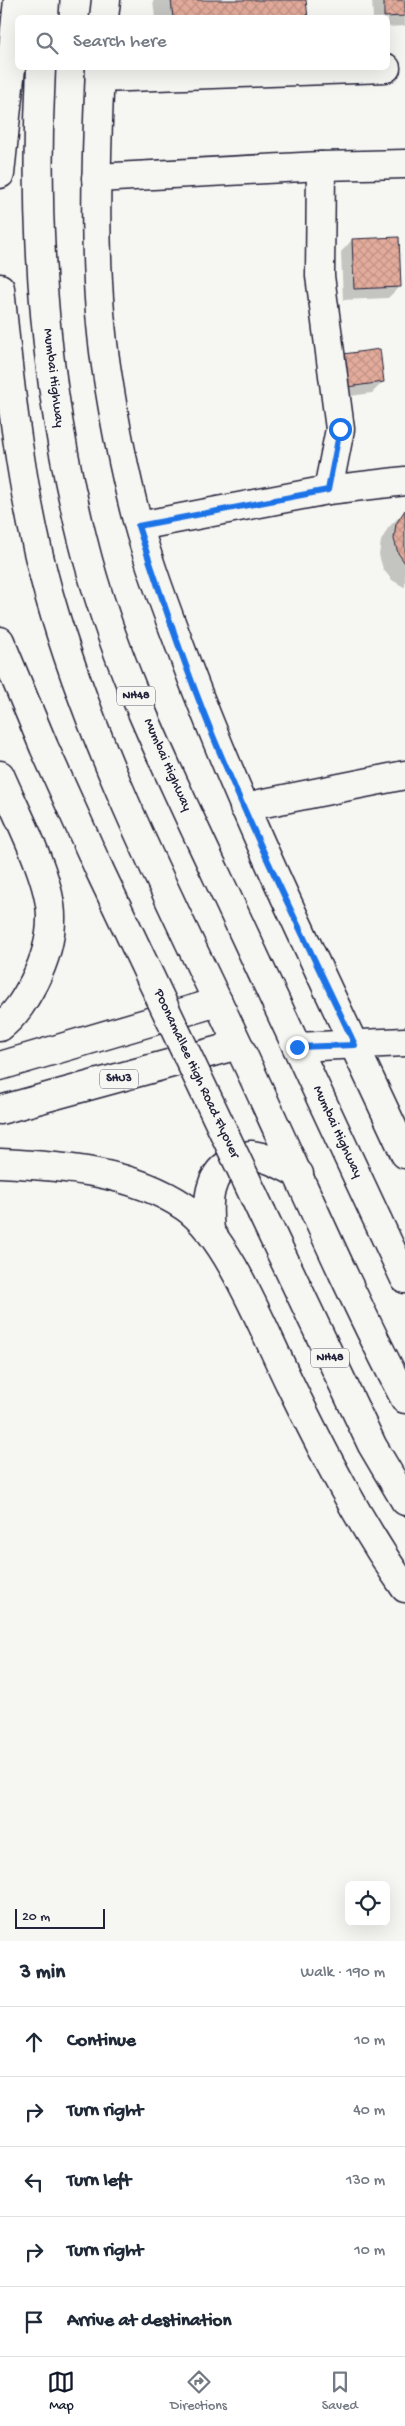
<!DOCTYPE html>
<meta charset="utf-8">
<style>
body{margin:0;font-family:"Gochi Hand",sans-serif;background:#f2f2f3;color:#1f2937}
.controls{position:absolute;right:15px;bottom:15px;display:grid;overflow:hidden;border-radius:8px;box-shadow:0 5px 20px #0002}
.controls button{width:45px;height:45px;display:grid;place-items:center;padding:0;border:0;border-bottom:1px solid #e0e1e3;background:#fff;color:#1f2937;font:25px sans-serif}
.scale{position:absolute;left:15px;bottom:12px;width:90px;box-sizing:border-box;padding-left:5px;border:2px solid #22223b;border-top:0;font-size:14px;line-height:18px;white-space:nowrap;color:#22223b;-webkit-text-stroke:4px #f6f6f2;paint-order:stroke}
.stop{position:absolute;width:15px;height:15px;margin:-11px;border:4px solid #1a73e8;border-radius:50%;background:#fff}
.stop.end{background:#1a73e8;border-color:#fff;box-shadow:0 1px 5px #0008}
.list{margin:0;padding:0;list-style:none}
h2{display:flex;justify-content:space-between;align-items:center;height:65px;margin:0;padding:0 20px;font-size:21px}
h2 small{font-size:16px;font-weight:400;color:#747a83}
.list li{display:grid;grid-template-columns:32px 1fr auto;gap:15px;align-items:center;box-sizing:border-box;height:70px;padding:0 20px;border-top:1px solid #e0e1e3}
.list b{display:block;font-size:19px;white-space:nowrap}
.list em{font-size:16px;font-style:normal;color:#747a83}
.icon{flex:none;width:28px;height:28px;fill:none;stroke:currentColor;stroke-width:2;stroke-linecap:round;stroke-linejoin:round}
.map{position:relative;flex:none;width:405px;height:1941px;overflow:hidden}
.search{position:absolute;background:#fff;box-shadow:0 5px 20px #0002;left:15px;right:15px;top:15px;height:55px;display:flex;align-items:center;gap:12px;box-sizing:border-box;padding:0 18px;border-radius:8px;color:#747a83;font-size:19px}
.sheet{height:415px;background:#fff}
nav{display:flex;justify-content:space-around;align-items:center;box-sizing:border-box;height:70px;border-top:1px solid #e0e1e3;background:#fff;font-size:14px;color:#747a83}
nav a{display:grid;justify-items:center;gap:2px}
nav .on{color:#111827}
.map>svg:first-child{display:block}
.shadow{fill:#0003}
.building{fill:url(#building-cross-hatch);stroke:#22223b}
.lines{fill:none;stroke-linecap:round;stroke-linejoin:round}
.minor-casing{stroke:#22223b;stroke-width:31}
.major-casing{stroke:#22223b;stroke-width:31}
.highway-casing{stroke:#22223b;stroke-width:31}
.minor{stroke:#f6f6f2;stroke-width:28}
.major{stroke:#f6f6f2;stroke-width:28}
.highway{stroke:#f6f6f2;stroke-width:28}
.highway-bridge-casing{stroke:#22223b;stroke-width:31;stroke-linecap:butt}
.highway-bridge{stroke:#f6f6f2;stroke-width:28}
.route{stroke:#1a73e8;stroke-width:6}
.labels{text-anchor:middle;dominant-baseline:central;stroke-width:4.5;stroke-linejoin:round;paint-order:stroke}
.shield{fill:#f6f6f2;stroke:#626272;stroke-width:1}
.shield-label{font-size:12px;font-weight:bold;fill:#22223b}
.street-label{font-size:14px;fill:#22223b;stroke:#f6f6f2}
</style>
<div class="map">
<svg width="405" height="1941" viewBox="0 0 405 1941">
<defs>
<pattern id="building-cross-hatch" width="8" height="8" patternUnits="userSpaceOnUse" patternTransform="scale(1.25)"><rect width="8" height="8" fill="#e3ab9b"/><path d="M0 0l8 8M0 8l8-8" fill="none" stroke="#c29386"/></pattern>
</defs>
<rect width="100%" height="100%" fill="#f6f6f2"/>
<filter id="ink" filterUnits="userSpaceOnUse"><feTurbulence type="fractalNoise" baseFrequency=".02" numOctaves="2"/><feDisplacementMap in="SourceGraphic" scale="10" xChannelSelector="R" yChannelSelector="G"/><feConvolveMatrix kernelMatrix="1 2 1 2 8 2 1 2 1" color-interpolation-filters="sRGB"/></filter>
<g filter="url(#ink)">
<g class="shadow">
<polygon points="153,0 305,0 307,18 155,18"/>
<polygon points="372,0 405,0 405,26 388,27 388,18 373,18"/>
<polygon points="352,240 400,286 388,298 343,300 341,252"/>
<polygon points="325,368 383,382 372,393 329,399"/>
<polygon points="405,511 405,587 404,587 392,580 383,569 379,555 381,541 388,528"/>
</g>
<g class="building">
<polygon points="171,0 306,0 308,18 173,18"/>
<polygon points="384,0 405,0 405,16 384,17"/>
<polygon points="399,237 401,287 354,289 352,239"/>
<polygon points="380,349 384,382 340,388 336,355"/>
<polygon points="405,510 405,563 398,553 394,539 396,524"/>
</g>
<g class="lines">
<defs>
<g id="minor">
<polyline points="104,18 106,0"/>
<path d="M100,68C96,164 92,271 106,366C114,419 124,472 138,524C151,572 170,619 187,665C250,832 330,992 405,1154"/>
<polyline points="100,78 386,68"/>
<polyline points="321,166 320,276 340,429 328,490"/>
<polyline points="96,178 321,166 405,164"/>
<polyline points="139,526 328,490 405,481"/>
<path d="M0,775C16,813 52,879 51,919C51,941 44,962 34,982C25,999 16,1015 0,1027"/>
<polyline points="244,807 405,775"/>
<polyline points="297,1047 405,1042"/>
<path d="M0,1163C62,1166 132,1171 185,1207C228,1236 266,1336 290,1384C324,1454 360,1524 405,1588"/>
</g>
<g id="major">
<polyline points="0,1066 218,1002"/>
<polyline points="0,1110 238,1045"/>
</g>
<g id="highway">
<polyline points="44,18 45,0"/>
<path d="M41,68C33,226 44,387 83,541C112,658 166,767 217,876C280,1010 343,1144 405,1279"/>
<polyline points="0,174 18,0"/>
<path d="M0,288C10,391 21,495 49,595C93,750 168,896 237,1042C293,1161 344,1283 405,1399"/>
<polyline points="0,641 44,747 99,869"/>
<polyline points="262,1213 372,1445 405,1501"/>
<path d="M210,1230C207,1204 207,1171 236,1160C241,1158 246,1155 251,1155C268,1157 283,1166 299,1174"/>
</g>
</defs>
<use href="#minor" class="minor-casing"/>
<use href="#major" class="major-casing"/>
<use href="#highway" class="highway-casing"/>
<use href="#minor" class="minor"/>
<use href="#major" class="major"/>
<use href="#highway" class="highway"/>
<defs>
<polyline id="highway-bridge" points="99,869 262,1213"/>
</defs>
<use href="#highway-bridge" class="highway-bridge-casing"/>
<use href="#highway-bridge" class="highway-bridge"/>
</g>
</g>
<g class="lines" filter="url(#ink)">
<path class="route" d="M297,1047L355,1045C307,943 256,841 213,736C185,667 161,597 138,526L328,490L340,429"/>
</g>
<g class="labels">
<g class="shield">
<rect x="117" y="686.5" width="38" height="19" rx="4"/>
<rect x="100" y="1069.5" width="38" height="19" rx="4"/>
<rect x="311" y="1348.5" width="38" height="19" rx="4"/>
</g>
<g class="shield-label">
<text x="136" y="696">NH48</text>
<text x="119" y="1079">SHU3</text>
<text x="330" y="1358">NH48</text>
</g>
<g class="street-label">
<text transform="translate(53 378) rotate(83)">Mumbai Highway</text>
<text transform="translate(167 765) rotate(66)">Mumbai Highway</text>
<text transform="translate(196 1074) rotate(65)">Poonamallee High Road Flyover</text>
<text transform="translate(337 1132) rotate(65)">Mumbai Highway</text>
</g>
</g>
</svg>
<div class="controls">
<button><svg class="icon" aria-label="locate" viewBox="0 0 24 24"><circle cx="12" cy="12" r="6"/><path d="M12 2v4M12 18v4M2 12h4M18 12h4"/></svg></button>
</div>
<div class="scale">20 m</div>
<div class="stop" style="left:340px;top:429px"></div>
<div class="stop end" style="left:297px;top:1047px"></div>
<div class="search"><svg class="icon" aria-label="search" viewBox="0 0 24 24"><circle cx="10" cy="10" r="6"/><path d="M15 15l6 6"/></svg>Search here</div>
</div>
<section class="sheet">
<h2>3 min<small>Walk · 190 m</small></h2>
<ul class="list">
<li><svg class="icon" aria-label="ahead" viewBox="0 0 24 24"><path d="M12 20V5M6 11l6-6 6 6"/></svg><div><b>Continue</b></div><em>10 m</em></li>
<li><svg class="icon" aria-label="right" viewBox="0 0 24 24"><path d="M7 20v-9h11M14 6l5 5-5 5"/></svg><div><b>Turn right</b></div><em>40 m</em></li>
<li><svg class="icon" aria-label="left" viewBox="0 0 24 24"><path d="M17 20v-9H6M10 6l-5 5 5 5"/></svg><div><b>Turn left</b></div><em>130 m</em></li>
<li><svg class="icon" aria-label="right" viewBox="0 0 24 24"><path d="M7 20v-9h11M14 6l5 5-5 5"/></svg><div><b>Turn right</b></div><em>10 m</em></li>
<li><svg class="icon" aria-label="arrive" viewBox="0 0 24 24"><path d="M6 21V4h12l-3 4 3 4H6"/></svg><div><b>Arrive at destination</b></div></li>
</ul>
</section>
<nav>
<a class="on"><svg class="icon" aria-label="map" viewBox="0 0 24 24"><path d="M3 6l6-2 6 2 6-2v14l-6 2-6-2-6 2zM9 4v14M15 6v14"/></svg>Map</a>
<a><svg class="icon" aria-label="directions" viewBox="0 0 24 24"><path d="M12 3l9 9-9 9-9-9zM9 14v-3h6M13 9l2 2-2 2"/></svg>Directions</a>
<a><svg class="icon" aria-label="saved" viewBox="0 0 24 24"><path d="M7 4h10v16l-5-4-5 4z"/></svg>Saved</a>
</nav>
